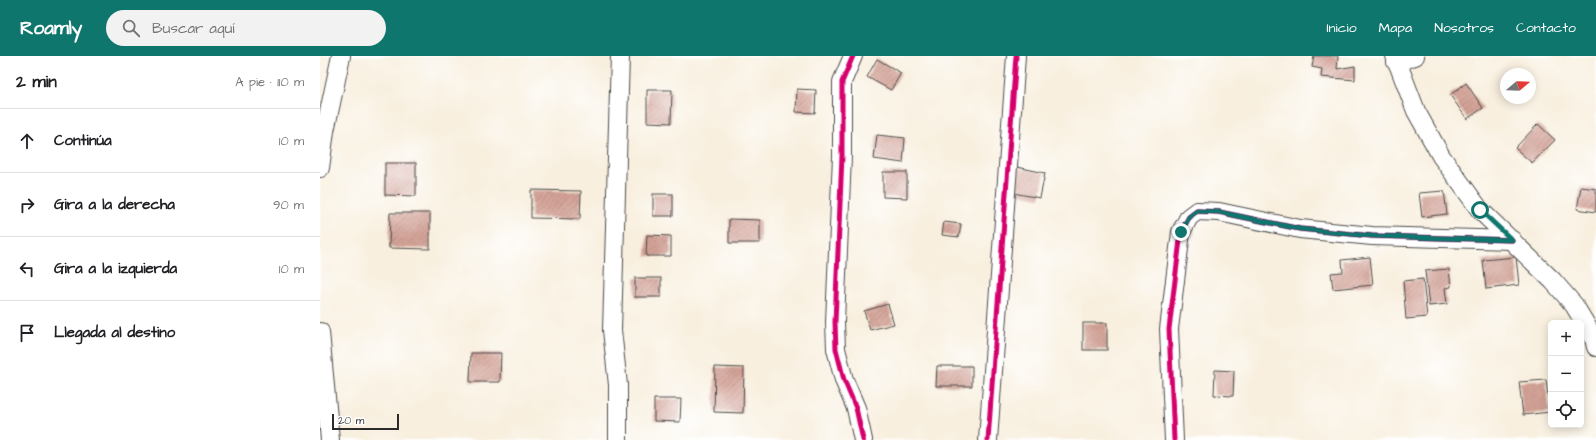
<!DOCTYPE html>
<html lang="es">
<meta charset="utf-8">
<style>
body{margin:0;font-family:"Architects Daughter",sans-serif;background:#f2f2f2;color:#202124}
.controls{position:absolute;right:12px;bottom:12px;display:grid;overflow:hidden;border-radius:6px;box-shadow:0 2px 10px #0003}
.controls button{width:36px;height:36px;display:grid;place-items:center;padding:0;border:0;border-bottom:1px solid #e0e0e0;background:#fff;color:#202124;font:20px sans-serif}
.compass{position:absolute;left:1180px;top:12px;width:36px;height:36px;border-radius:50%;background:#fff;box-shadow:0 2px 10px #0003;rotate:71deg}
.scale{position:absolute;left:12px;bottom:10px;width:67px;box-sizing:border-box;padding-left:4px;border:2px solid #2b2b2b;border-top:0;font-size:11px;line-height:14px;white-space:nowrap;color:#2b2b2b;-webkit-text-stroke:3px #fff;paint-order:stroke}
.stop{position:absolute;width:12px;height:12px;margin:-9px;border:3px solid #0f766e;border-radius:50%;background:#fff}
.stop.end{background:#0f766e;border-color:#fff;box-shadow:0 1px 4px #0008}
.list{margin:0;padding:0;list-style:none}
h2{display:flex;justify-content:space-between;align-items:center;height:52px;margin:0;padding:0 16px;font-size:17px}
h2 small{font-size:13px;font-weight:400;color:#757577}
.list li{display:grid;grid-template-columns:26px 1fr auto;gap:12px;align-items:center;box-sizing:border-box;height:64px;padding:0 16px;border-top:1px solid #e0e0e0}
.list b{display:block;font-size:15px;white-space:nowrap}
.list em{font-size:13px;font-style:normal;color:#757577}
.icon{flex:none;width:22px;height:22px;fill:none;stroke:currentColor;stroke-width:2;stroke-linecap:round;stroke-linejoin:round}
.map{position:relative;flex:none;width:1276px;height:384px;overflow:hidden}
header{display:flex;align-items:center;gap:24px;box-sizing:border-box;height:56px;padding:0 20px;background:#0f766e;color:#fff}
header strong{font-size:19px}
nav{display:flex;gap:22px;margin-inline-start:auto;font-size:14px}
.search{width:280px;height:36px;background:#f2f2f2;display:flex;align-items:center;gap:10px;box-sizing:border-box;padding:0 14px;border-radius:22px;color:#757577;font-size:15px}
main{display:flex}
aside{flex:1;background:#fff}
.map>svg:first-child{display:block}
.building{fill:url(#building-hatch)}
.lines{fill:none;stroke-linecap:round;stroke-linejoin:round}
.minor-casing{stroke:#4a4846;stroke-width:20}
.minor{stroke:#fff;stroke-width:18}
.cycleway-casing{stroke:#fff;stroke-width:8}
.cycleway{stroke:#d6006c;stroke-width:5}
.route{stroke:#0f766e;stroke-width:5}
</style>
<header>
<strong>Roamly</strong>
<div class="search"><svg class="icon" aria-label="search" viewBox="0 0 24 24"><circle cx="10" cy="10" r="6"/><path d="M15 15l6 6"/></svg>Buscar aquí</div>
<nav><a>Inicio</a><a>Mapa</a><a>Nosotros</a><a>Contacto</a></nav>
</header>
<main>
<aside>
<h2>2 min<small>A pie · 110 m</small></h2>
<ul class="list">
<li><svg class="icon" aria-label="ahead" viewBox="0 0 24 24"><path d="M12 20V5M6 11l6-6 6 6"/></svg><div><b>Continúa</b></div><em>10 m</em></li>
<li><svg class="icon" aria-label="right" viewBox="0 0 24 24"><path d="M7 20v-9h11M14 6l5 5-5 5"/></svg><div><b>Gira a la derecha</b></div><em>90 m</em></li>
<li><svg class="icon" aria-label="left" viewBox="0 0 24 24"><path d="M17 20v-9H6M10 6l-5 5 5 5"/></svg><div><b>Gira a la izquierda</b></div><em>10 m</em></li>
<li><svg class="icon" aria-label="arrive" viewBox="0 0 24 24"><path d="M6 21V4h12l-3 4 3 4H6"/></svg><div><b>Llegada al destino</b></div></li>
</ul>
</aside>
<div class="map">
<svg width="1276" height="384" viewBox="0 0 1276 384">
<defs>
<pattern id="building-hatch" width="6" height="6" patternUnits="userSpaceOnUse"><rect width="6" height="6" fill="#d4a397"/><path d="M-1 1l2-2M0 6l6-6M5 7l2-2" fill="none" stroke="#ac857b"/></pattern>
</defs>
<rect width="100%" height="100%" fill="#fff"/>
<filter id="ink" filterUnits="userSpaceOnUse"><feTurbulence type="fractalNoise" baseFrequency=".025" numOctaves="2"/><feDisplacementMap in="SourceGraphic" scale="8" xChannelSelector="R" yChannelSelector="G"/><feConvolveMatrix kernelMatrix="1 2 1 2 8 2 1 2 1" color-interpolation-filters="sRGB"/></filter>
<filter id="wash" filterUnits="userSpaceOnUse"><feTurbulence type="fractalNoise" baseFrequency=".012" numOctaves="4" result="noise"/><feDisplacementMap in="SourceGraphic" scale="16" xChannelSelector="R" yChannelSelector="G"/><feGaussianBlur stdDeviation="0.9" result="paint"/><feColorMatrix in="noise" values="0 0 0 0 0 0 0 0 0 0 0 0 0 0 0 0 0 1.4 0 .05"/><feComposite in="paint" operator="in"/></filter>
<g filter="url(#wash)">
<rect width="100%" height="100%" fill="#f8efde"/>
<g id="blocks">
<g class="building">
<polygon points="994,0 1018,0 1017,13 1035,10 1035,24 1001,21 1002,13 992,11"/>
<polygon points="557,3 581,17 571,34 547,21"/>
<polygon points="1146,27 1163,52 1147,63 1130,39"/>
<polygon points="477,33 496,34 495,57 476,56"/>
<polygon points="327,34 352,34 351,67 327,66"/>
<polygon points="1218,68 1235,84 1212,107 1195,92"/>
<polygon points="557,79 585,82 583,107 554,103"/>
<polygon points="65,107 96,107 96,140 65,139"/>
<polygon points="697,111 725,117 720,142 693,137"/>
<polygon points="563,116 587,116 587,142 563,141"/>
<polygon points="1261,131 1276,133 1276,156 1257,153"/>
<polygon points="211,134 261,135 260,163 211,162"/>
<polygon points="1124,135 1127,158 1102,161 1099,137"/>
<rect x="333" y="138" width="20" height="22"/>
<polygon points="70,157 110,157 110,193 69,192"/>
<polygon points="409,163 440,164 440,187 409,187"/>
<polygon points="624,166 641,168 639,181 622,179"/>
<polygon points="327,179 351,180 351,200 326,200"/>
<polygon points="1050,201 1053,229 1013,233 1011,217 1023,216 1022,204"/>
<polygon points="1196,201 1199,229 1166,233 1163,204"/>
<polygon points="1129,213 1131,231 1125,232 1127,248 1109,250 1105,215"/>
<rect x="315" y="222" width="26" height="19"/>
<polygon points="1103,223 1107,261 1086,263 1083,225"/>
<polygon points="568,248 574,268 550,274 544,255"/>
<rect x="763" y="267" width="24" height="27"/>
<polygon points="151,297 181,297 180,326 150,326"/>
<polygon points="617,310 652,310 652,330 616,330"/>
<polygon points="395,311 424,312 423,357 394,356"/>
<polygon points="895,314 914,315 913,340 894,339"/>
<polygon points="1226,324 1230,356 1203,359 1199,326"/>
<polygon points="334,343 361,343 360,366 334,365"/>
</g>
</g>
</g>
<g filter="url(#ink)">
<use href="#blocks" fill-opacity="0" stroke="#4a4846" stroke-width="1"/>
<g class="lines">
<defs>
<g id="minor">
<polyline points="533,0 522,26 522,100 515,266 516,293 524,324 536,352 543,384"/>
<polyline points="1075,0 1096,55 1121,100 1160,154 1233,225 1254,249 1274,282 1276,291"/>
<polyline points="1076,6 1095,0"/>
<polyline points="0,112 5,75 21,0"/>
<polyline points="0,276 10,384"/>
<polyline points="298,384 298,329 292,274 300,0"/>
<polyline points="668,384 696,0"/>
<polyline points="854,384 849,273 861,176 869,161 877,155 899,156 980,173 1052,180 1192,184"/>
</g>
</defs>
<use href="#minor" class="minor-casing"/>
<use href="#minor" class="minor"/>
<defs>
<g id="cycleway">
<polyline points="533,0 522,26 522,100 515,266 516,293 524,324 536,352 543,384"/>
<polyline points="668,384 696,0"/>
<polyline points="854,384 849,273 861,176 869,161 877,155 899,156 980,173 1052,180 1192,184"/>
</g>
</defs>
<use href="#cycleway" class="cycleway-casing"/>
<use href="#cycleway" class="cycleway"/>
</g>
</g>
<g class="lines" filter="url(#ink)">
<polyline class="route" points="861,176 869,161 877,155 899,156 980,173 1052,180 1192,184 1160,154"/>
</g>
</svg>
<div class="controls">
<button>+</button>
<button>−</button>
<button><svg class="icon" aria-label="locate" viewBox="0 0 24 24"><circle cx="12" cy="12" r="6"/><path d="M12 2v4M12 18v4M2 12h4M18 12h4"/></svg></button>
</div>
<svg class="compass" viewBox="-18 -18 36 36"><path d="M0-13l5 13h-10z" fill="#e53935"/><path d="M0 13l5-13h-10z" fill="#757577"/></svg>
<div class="scale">20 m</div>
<div class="stop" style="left:1160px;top:154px"></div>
<div class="stop end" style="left:861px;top:176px"></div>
</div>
</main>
